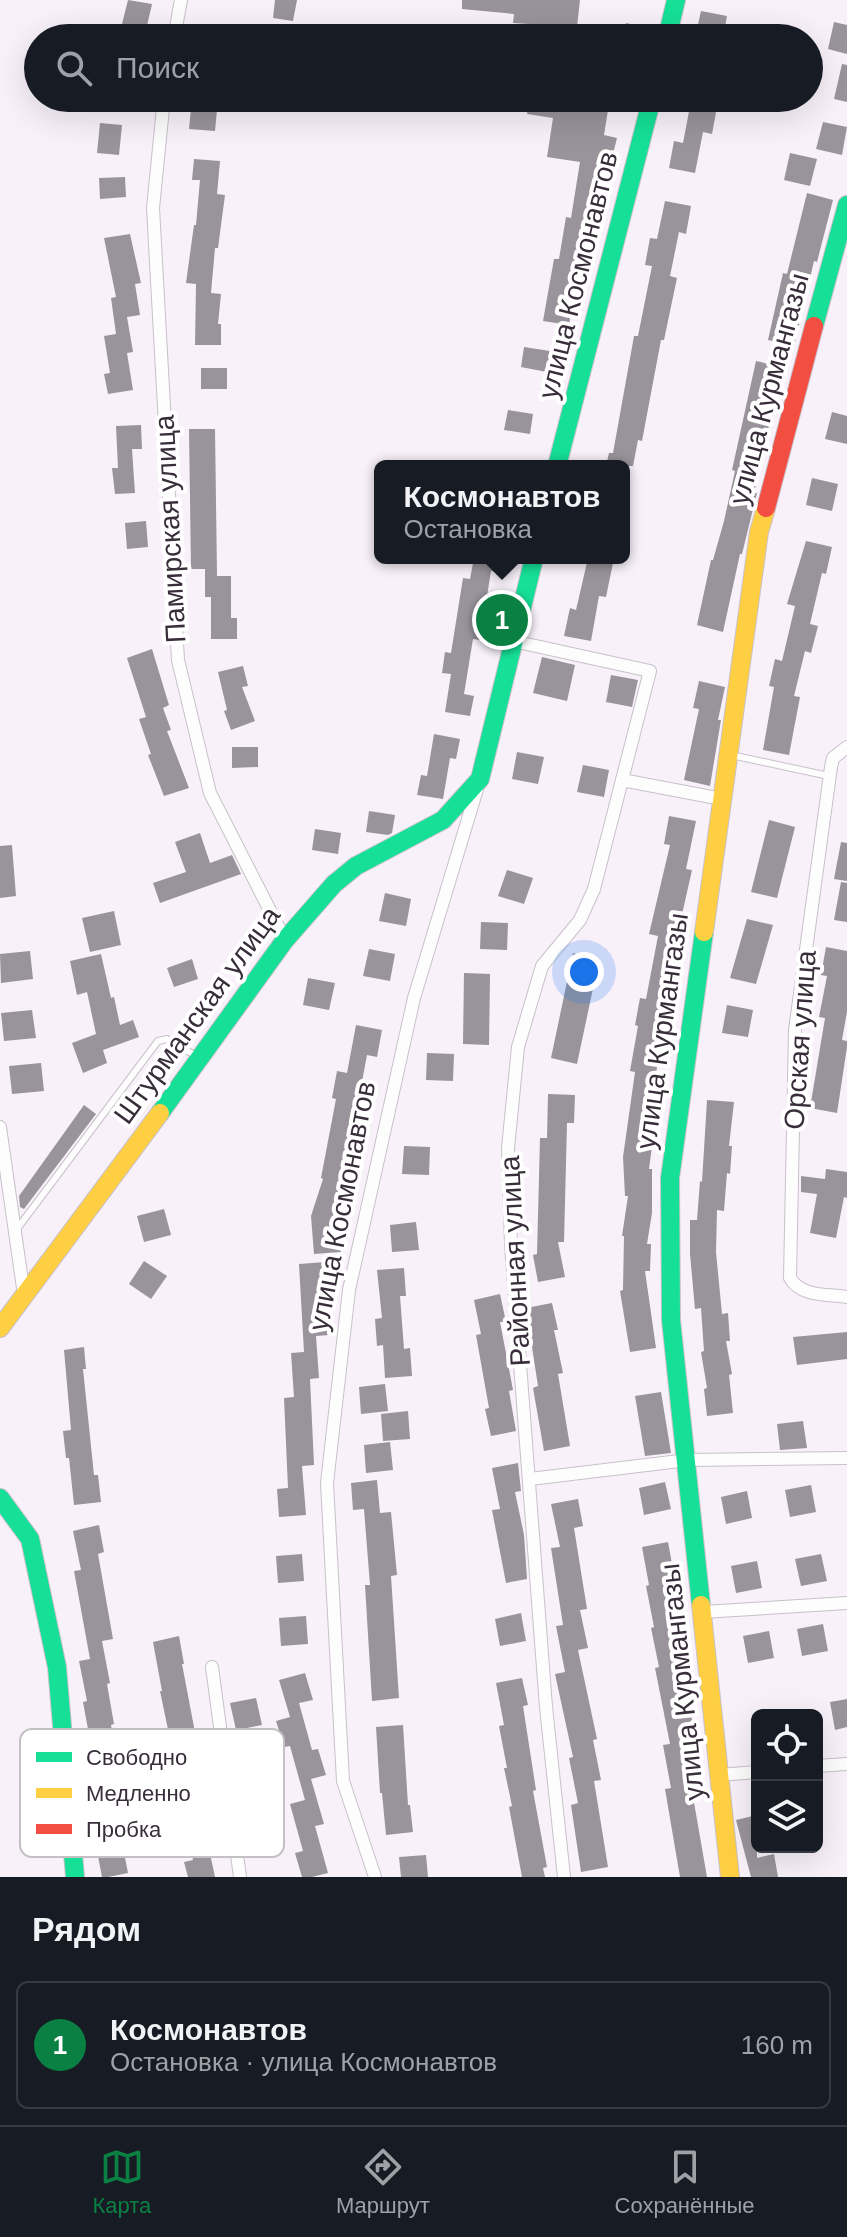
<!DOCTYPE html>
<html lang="ru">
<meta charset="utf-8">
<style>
body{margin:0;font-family:Arial,sans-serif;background:#242831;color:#f1f3f6}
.controls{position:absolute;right:24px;bottom:24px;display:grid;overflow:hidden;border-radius:12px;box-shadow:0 8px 32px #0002}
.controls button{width:72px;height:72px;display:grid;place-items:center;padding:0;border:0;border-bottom:2px solid #363941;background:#171b24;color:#f1f3f6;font:40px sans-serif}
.you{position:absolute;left:584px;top:972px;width:28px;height:28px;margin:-20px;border:6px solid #fff;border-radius:50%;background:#1a73e8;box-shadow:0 0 0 12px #1a73e833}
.badge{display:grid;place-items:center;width:52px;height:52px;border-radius:50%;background:#0b8043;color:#fff;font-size:26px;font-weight:700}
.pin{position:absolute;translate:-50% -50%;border:4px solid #fff;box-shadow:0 2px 8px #0006}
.popup{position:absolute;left:374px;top:460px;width:256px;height:104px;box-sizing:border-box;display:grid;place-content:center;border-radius:12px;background:#171b24;filter:drop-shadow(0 2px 6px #0005);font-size:26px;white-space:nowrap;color:#9ea1a6}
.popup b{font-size:30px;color:#f1f3f6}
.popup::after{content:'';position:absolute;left:50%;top:100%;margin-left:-16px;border:16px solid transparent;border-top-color:#171b24}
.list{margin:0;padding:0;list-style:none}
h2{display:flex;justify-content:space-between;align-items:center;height:104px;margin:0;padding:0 32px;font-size:34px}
h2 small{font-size:26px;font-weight:400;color:#9ea1a6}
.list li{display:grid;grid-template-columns:52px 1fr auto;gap:24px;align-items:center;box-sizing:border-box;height:128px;margin:0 16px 16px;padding:0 16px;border:2px solid #363941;border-radius:12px}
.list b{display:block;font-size:30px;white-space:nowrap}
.list p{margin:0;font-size:26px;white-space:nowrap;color:#9ea1a6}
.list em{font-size:26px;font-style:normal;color:#9ea1a6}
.icon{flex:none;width:44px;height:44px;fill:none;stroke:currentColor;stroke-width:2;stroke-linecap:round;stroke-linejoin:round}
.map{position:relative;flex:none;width:847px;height:1877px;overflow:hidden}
.search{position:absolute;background:#171b24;box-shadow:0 8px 32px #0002;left:24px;right:24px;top:24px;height:88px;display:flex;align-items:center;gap:20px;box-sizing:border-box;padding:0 28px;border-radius:44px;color:#9ea1a6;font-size:30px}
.sheet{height:248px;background:#171b24}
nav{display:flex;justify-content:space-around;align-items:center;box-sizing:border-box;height:112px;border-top:2px solid #363941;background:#171b24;font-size:22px;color:#9ea1a6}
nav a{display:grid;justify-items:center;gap:4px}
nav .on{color:#0b8043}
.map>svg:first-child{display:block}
.building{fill:#99939b}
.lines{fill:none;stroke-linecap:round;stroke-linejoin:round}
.lane-casing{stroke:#c8c1ca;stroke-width:8}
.street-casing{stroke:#c8c1ca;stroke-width:14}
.fast-casing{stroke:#c8c1ca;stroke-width:20}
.slow-casing{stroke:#c8c1ca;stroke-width:20}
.jam-casing{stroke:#c8c1ca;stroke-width:20}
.lane{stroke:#fefdfe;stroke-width:6}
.street{stroke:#fefdfe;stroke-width:12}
.fast{stroke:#16e098;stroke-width:18}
.slow{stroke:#ffcf43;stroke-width:18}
.jam{stroke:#f24e42;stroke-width:18}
.labels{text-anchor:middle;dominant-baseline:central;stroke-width:8;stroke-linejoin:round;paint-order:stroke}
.street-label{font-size:28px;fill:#372e39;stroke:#fff}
.key{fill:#fff;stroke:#c3c0c4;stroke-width:2}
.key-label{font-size:22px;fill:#372e39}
</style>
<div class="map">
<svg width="847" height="1877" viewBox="0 0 847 1877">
<rect width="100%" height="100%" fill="#f8f1fa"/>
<g class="building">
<polygon points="128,0 152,4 146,30 122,24"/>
<polygon points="275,0 297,0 293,21 273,18"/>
<polygon points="462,0 580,0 577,27 513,23 514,14 462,9"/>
<polygon points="701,11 727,16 723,38 695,38"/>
<polygon points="834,22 847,25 847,54 828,49"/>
<polygon points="626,23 657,30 655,38 622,38"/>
<polygon points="842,64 847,65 847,102 834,99"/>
<polygon points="530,98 610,98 604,135 617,138 611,162 606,161 598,214 593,213 589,241 584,241 569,325 543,321 554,259 559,259 566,217 571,218 580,162 547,157 553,118 527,114"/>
<polygon points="691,101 717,107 712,134 703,132 695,173 669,168 674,141 683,143"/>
<polygon points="191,108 217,110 215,131 189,129"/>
<polygon points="823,122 847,127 842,155 816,149"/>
<polygon points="100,123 122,125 119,155 97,153"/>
<polygon points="790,153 817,159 810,186 784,180"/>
<polygon points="194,159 220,161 217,194 225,195 218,248 215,248 211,293 221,294 218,324 221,324 221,345 195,345 196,284 186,283 194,225 196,225 200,180 192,180"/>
<polygon points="125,177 126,197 100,199 99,178"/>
<polygon points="807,193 833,200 817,262 814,261 794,346 768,340 783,273 787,274"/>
<polygon points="665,201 691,206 686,234 679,232 670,276 677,278 664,340 661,340 642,441 638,440 633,466 606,466 609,453 613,453 634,336 638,336 652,266 645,265 650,238 657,239"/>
<polygon points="130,234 141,283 135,284 140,315 127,317 133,352 127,353 133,390 108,394 104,374 110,373 104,336 116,334 111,298 116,297 104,238"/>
<polygon points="524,347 550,351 547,372 521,367"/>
<polygon points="756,361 782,367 754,493 757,493 742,554 740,554 723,632 697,625 711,560 713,560 724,521 735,471 732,470"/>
<rect x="201" y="368" width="26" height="21"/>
<polygon points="508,410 533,414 530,434 504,430"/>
<polygon points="832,412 847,416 847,444 825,439"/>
<polygon points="141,425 142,449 132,449 135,493 115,494 112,468 118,468 116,426"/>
<polygon points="189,429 215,429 217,576 231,576 231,618 237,618 237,639 211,639 211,597 205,597 205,569 191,569"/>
<polygon points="812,478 838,484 832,511 806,505"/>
<polygon points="146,521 148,547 127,549 125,523"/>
<polygon points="806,541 832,547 826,574 822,573 810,624 818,626 811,653 805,651 794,696 800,697 789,755 763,750 774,687 769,686 775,659 782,661 795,606 787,604"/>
<polygon points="474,558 500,558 498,572 491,571 480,640 473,639 464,694 474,696 470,716 445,712 451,674 442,673 445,652 451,653 463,578 470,579"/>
<polygon points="588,558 614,558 606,597 599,596 591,641 564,636 570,608 576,610"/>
<polygon points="152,649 169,705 163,708 171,730 167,731 189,788 164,796 148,755 151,754 139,719 146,717 127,658"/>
<polygon points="542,657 575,665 567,701 533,693"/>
<polygon points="243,666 248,686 242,687 255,721 231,730 224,711 227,710 218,672"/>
<polygon points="611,675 638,680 632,707 606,702"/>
<polygon points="699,681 725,687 718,720 721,720 710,786 684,780 699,709 693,708"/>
<polygon points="434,734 460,739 456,759 450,758 443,799 417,795 421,775 427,776"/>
<polygon points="232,747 258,747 258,767 232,768"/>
<polygon points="517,752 544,757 538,784 512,779"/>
<polygon points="583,765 609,770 604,797 577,792"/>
<polygon points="369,811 395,815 392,833 388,835 366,832"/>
<polygon points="669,816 696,821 686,869 692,870 672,959 680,960 675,988 670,986 653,1092 659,1093 649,1169 652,1169 652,1213 647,1244 651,1244 650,1271 645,1271 656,1348 630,1352 620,1291 623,1290 624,1236 622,1236 628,1196 625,1196 623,1157 635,1072 630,1071 638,1026 635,1025 640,998 646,999 658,936 649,934 670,845 664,844"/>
<polygon points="769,820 795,827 777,898 751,892"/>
<polygon points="315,829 341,833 338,854 312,850"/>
<polygon points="200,833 210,863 232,855 241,874 160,903 153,883 186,872 175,842"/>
<polygon points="841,842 847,843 847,881 834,879"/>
<polygon points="12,845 16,896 0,898 0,846"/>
<polygon points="507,870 533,878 524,904 498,896"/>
<polygon points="841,882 847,883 847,922 834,920"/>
<polygon points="385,893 411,899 406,926 379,921"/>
<polygon points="114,911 121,945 90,952 82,918"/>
<polygon points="747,919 773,925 756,984 730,978"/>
<polygon points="481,922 508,923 507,950 480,949"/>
<polygon points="826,947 847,951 847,1012 842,1040 847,1041 847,1047 837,1113 810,1108 825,1018 819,1017 827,976 821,975"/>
<polygon points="369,949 395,954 390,981 363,976"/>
<polygon points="30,951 33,979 1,983 0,954"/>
<polygon points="573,953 599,960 577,1064 551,1058"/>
<polygon points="101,954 111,998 114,997 120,1025 133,1020 139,1037 103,1050 107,1063 83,1073 72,1043 96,1034 87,992 77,995 70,961"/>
<polygon points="192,959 198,979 174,987 167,968"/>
<polygon points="464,973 490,974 489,1045 463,1044"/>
<polygon points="308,978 335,983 329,1010 303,1005"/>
<polygon points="727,1005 753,1010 748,1037 722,1033"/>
<polygon points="32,1010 36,1038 4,1041 1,1013"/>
<polygon points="356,1025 382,1030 377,1057 367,1055 355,1119 359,1120 353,1156 346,1195 338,1218 341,1252 314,1254 311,1216 323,1179 321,1178 336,1099 332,1098 337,1071 347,1073"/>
<polygon points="427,1053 454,1054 453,1081 426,1080"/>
<polygon points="41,1063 44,1091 12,1094 9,1066"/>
<polygon points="548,1094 575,1095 574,1123 567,1123 564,1242 558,1242 565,1277 538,1282 533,1255 537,1254 540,1138 547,1138"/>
<polygon points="707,1100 734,1102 729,1146 732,1146 730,1174 727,1173 724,1211 717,1210 716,1252 722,1314 728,1313 730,1341 726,1341 732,1374 729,1375 733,1413 707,1416 704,1389 707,1388 701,1352 704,1351 701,1308 695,1309 690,1254 690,1220 697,1220 700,1181 702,1182"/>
<polygon points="84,1105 96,1114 24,1209 20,1207 19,1196"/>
<polygon points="404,1146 430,1147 429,1175 402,1174"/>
<polygon points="826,1169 847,1172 847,1198 844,1197 836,1238 810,1233 817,1194 801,1192 801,1176 825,1179"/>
<polygon points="164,1209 171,1235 144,1242 137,1216"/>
<polygon points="416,1222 419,1250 392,1252 390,1225"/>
<polygon points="144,1261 167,1276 151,1299 129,1284"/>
<polygon points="326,1262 329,1335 316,1336 319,1378 310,1379 314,1465 302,1466 306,1515 279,1517 277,1489 288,1488 284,1398 294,1397 291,1353 304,1352 299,1264"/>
<polygon points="404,1268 406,1296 400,1296 404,1349 410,1348 412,1376 385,1378 383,1345 377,1346 375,1319 382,1318 377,1270"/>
<polygon points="500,1294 506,1322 500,1322 513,1390 509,1391 516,1431 491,1436 485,1409 489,1408 476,1335 481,1334 474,1300"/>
<polygon points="552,1303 558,1330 554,1330 563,1373 558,1374 570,1446 544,1451 533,1388 538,1386 526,1308"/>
<polygon points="847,1332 847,1359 797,1365 793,1337"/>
<polygon points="84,1347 86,1369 83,1369 94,1475 98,1475 101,1502 74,1505 69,1458 66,1458 63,1431 71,1430 64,1350"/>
<polygon points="385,1384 388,1411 361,1414 359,1387"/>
<polygon points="661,1392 671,1453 645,1456 635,1396"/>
<polygon points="408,1411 410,1439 383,1441 381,1414"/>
<polygon points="803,1421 807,1448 780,1450 777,1424"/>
<polygon points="390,1442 393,1470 366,1473 364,1445"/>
<polygon points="518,1463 521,1491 515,1492 524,1535 527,1579 506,1583 492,1510 500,1509 492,1468"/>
<polygon points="377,1480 380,1513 391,1512 397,1575 391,1576 399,1698 372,1701 365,1585 370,1585 364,1509 353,1510 351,1483"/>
<polygon points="665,1482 671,1509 644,1515 639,1488"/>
<polygon points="811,1485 816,1512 790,1517 785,1490"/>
<polygon points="747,1491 752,1518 726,1524 721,1497"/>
<polygon points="578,1499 583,1526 574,1528 587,1609 580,1610 588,1648 578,1650 597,1739 593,1740 601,1780 594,1781 608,1867 581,1872 571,1805 578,1803 569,1758 573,1757 555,1674 565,1672 556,1626 563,1625 551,1548 560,1547 551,1504"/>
<polygon points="99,1525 104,1552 98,1554 113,1639 102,1641 110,1683 107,1684 114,1724 111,1725 124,1797 121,1797 129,1836 121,1837 128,1873 108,1877 102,1877 97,1851 104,1850 97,1814 100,1813 87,1740 90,1740 83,1702 87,1701 79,1661 90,1659 74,1571 81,1570 73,1531"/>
<polygon points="668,1542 673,1569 670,1570 677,1608 675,1608 683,1649 678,1650 693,1725 686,1726 695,1767 688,1768 707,1877 680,1877 665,1789 671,1788 663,1745 670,1744 655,1668 659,1667 651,1628 654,1627 646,1586 649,1585 642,1547"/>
<polygon points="302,1554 304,1581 278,1583 276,1556"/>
<polygon points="821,1554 827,1581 801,1586 795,1559"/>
<polygon points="757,1561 762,1588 736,1593 731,1566"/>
<polygon points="521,1613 526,1641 500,1646 495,1619"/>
<polygon points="306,1616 308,1644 281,1646 279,1618"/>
<polygon points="823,1624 828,1651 802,1656 797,1629"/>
<polygon points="769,1631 774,1658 748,1663 743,1636"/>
<polygon points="179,1636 184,1664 182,1664 216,1843 208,1844 215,1877 188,1877 184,1862 193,1860 185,1821 187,1821 160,1691 162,1691 153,1642"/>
<polygon points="305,1673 313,1700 299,1703 312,1750 318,1749 326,1775 311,1779 324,1824 315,1826 328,1873 312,1877 302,1877 295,1853 303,1851 290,1804 305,1800 290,1746 284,1747 276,1721 290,1717 279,1680"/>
<polygon points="522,1678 528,1705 523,1706 536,1790 533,1791 547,1867 543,1868 545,1877 522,1877 509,1807 512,1806 504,1768 507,1768 499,1726 504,1725 496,1683"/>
<polygon points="256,1698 262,1725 236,1730 230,1703"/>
<polygon points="847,1699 847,1727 835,1730 830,1702"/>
<polygon points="403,1725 408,1805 410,1805 413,1832 386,1835 382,1793 380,1793 376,1727"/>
<polygon points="757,1815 757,1858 774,1854 778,1877 751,1877 736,1820"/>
<polygon points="426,1855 428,1877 401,1877 399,1857"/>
</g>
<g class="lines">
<defs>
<g id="lane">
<polyline points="731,755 829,776"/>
<polyline points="17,1229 158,1041 167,1039 198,1057"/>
</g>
<g id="street">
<polyline points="174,38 181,0"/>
<polyline points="164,98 153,208 178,660 210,793 285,940"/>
<polyline points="513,641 650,671 594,889 580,920 542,966 518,1047 508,1148 511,1245 546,1707 564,1877"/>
<path d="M847,747L833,758L831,767L795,1030L790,1278C801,1297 827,1294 847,1297"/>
<polyline points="622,780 722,799"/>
<polyline points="0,1127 24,1295"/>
<polyline points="530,1479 688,1460 847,1458"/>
<polyline points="703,1612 847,1603"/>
<polyline points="212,1667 240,1877"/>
<polyline points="817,1766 847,1764"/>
<polyline points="719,1775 757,1772"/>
<polyline points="375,1877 343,1781 327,1483 349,1290 414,998 478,786"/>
</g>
<g id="fast">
<polyline points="667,38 676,0"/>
<polyline points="814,326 847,205"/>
<polyline points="557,466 652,98"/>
<polyline points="160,1113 285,940 334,884 356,866 443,820 480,779 534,558"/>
<polyline points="0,1498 30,1539 57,1667 75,1877"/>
<polyline points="701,1605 671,1320 670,1178 704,932"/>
</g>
<g id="slow">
<polyline points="704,932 759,532 766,508"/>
<polyline points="0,1328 160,1113"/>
<polyline points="701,1605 730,1877"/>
</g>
<polyline id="jam" points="766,508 814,326"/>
</defs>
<use href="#lane" class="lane-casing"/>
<use href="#street" class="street-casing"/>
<use href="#fast" class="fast-casing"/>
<use href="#slow" class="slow-casing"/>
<use href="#jam" class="jam-casing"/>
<use href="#lane" class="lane"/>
<use href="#street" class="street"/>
<use href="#fast" class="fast"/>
<use href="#slow" class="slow"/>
<use href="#jam" class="jam"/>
</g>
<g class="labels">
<g class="street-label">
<text transform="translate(578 275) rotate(-76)">улица Космонавтов</text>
<text transform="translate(769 389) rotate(-75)">улица Курмангазы</text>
<text transform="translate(170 529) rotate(-93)">Памирская улица</text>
<text transform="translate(197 1015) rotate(-54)">Штурманская улица</text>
<text transform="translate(662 1031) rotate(-82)">улица Курмангазы</text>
<text transform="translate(800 1040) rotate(-86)">Орская улица</text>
<text transform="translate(342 1206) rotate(-79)">улица Космонавтов</text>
<text transform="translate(515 1261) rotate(-93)">Районная улица</text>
<text transform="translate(682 1682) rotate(-96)">улица Курмангазы</text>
</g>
</g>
<rect x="20" y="1729" width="264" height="128" rx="12" class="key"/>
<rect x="36" y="1752" width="36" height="10" fill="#16e098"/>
<rect x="36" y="1788" width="36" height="10" fill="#ffcf43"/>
<rect x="36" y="1824" width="36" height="10" fill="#f24e42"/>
<g class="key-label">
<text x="86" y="1765">Свободно</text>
<text x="86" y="1801">Медленно</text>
<text x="86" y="1837">Пробка</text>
</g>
</svg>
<div class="controls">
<button><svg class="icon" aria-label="locate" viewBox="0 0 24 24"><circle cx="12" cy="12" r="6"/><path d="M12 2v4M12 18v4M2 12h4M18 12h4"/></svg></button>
<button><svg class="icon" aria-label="layers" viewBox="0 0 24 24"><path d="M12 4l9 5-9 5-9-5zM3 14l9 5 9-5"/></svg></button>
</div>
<div class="you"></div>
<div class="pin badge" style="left:502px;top:620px">1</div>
<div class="popup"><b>Космонавтов</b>Остановка</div>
<div class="search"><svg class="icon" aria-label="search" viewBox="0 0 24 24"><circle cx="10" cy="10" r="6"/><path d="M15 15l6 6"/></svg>Поиск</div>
</div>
<section class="sheet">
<h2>Рядом<small></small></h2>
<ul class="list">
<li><span class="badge">1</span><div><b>Космонавтов</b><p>Остановка · улица Космонавтов</p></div><em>160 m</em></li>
</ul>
</section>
<nav>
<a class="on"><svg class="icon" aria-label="map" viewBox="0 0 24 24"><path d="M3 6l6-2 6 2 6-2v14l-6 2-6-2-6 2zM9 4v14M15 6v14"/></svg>Карта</a>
<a><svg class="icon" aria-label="directions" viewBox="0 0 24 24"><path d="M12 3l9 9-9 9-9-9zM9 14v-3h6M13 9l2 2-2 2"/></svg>Маршрут</a>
<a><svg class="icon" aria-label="saved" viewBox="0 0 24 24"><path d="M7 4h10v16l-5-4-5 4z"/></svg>Сохранённые</a>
</nav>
